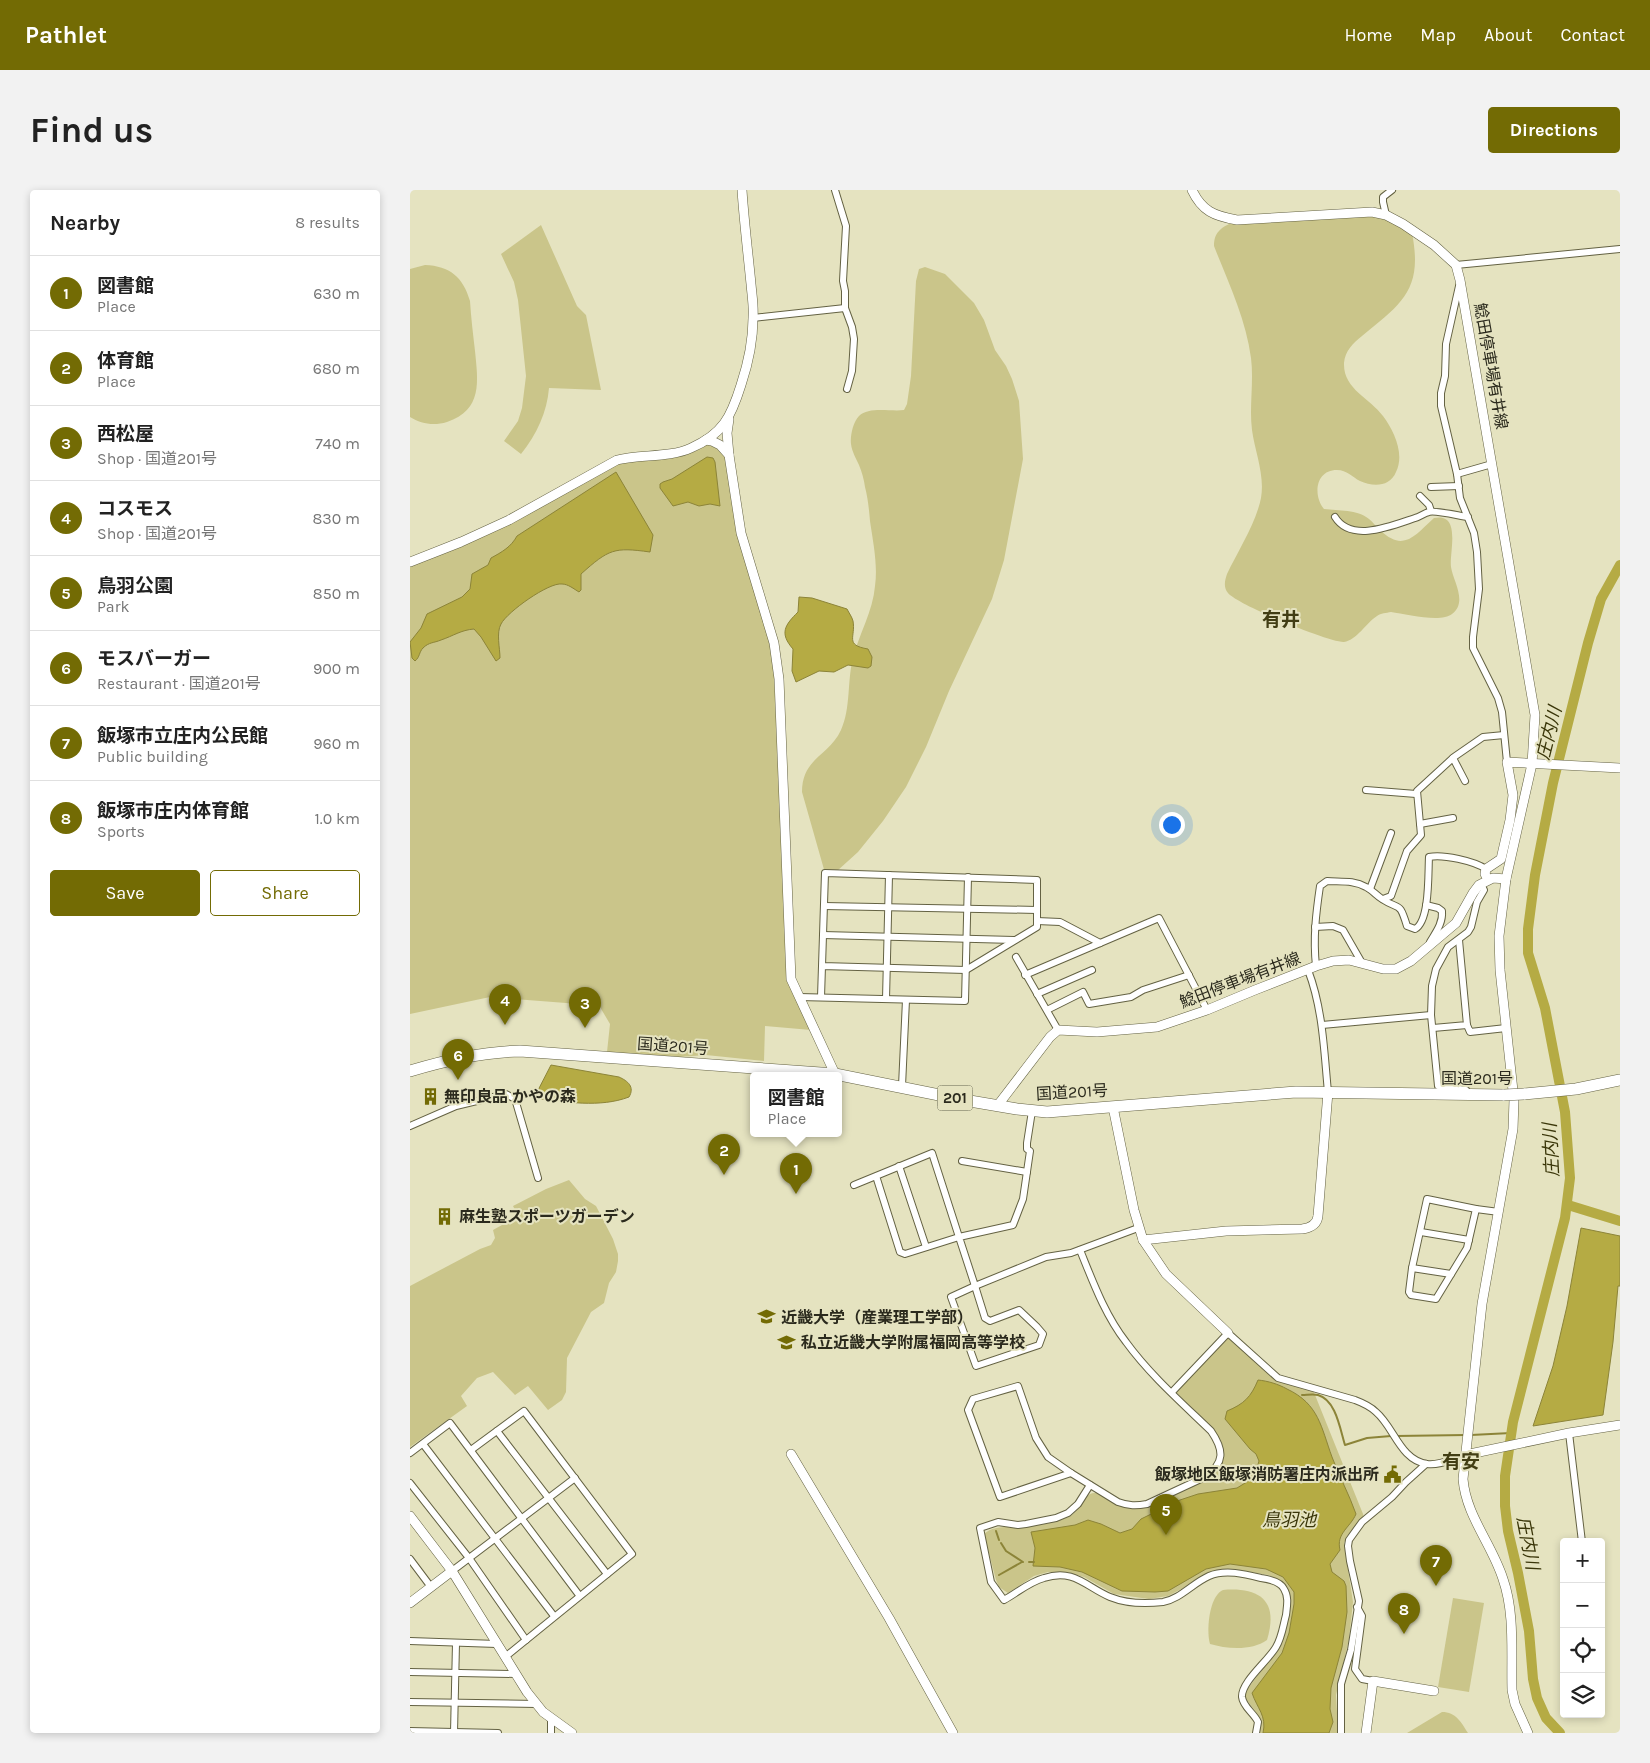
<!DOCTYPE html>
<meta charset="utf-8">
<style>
body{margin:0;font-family:Karla,"Noto Sans JP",sans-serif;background:#f2f2f2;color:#222}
.controls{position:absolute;right:15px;bottom:15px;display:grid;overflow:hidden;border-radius:5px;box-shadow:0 2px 8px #0003}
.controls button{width:45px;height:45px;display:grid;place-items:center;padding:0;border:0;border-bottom:1px solid #e0e0e0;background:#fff;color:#222;font:25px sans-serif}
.you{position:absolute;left:761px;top:634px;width:18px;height:18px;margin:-12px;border:4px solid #fff;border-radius:50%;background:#1a73e8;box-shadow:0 0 0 8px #1a73e833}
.badge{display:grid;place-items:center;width:32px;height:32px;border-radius:50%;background:#736b04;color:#fff;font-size:16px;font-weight:700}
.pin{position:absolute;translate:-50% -41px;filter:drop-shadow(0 1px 2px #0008)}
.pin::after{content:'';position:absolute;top:26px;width:18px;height:15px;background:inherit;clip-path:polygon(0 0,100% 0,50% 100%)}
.popup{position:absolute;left:340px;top:882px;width:92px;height:65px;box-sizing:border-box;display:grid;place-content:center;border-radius:5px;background:#fff;filter:drop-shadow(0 1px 4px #0005);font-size:16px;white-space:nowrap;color:#767676}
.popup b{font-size:19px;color:#222}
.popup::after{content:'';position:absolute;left:50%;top:100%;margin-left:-10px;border:10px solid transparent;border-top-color:#fff}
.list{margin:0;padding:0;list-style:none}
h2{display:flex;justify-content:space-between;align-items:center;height:65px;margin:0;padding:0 20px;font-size:21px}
h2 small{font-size:16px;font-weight:400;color:#767676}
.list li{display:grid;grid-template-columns:32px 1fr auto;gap:15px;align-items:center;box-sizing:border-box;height:75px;padding:0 20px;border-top:1px solid #e0e0e0}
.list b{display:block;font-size:19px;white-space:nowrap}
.list p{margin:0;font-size:16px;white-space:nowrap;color:#767676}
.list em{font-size:16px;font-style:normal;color:#767676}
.actions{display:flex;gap:10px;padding:15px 20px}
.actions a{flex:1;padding:11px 0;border:1px solid #736b04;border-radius:5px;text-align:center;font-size:18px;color:#736b04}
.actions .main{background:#736b04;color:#fff}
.icon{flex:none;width:28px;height:28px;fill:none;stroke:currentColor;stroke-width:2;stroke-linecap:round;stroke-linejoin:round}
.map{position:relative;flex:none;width:1210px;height:1543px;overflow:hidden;border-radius:5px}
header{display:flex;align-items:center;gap:30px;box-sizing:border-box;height:70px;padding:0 25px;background:#736b04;color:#fff}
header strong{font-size:24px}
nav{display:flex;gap:28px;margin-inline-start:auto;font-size:18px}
.intro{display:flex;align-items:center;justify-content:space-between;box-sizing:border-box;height:120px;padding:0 30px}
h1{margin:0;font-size:35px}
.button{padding:12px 22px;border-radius:5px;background:#736b04;color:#fff;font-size:18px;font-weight:700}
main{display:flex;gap:30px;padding:0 30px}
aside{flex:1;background:#fff;border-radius:5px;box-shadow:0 2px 8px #0003}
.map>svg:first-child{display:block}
.green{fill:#cac58a}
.water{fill:#b5ab44;stroke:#8c8438}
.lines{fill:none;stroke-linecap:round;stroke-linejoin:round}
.stream{stroke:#8c8438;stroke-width:2}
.river{stroke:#b5ab44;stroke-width:10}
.street-casing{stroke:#646243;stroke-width:8}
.secondary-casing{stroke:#646243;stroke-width:10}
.highway-casing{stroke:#646243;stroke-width:12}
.street{stroke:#fff;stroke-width:6}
.secondary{stroke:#fff;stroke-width:9}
.highway{stroke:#fff;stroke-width:11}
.highway-bridge-casing{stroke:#646243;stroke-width:12;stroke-linecap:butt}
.highway-bridge{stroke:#fff;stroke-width:11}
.labels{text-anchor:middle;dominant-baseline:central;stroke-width:4;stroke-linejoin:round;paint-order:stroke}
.shield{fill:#e5e3c0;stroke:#63624e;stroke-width:1}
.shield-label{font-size:15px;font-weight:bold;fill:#2b2a1d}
.street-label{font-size:16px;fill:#2b2a1d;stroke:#e5e3c0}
.poi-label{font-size:16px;font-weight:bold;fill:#2b2a1d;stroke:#e5e3c0;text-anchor:start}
.water-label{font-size:18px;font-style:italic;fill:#3a3609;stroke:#e5e3c0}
.quarter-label{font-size:19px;font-weight:bold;fill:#423e14;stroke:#e5e3c0}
</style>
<header>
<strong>Pathlet</strong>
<nav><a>Home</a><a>Map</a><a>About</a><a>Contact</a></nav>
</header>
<div class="intro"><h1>Find us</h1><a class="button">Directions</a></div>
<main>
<aside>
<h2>Nearby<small>8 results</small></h2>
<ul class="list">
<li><span class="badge">1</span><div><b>図書館</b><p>Place</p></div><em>630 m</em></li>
<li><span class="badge">2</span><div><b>体育館</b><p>Place</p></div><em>680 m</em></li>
<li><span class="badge">3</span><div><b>西松屋</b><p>Shop · 国道201号</p></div><em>740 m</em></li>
<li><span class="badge">4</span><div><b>コスモス</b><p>Shop · 国道201号</p></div><em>830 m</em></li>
<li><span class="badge">5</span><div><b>鳥羽公園</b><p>Park</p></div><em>850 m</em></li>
<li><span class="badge">6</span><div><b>モスバーガー</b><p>Restaurant · 国道201号</p></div><em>900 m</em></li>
<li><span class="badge">7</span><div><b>飯塚市立庄内公民館</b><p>Public building</p></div><em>960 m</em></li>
<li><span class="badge">8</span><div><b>飯塚市庄内体育館</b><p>Sports</p></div><em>1.0 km</em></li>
</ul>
<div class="actions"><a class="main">Save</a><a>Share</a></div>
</aside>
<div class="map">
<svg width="1210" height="1543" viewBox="0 0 1210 1543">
<rect width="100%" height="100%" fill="#e5e3c0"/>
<g class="green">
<path d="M924,23L981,28L1002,43C1013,99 993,113 952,146C943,153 935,161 934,173C933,199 960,208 973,226C984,241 995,264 986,282C980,297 963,297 950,291C942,287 937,280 927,280C905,280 903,306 914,319C929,321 947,319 959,329C963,332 966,337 970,340C994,363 1005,345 1024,328C1052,322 1039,363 1041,377C1043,391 1058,412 1042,424C1031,433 996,424 981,422C976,423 971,423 967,426C956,433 947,450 934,452C920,453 826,414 818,403C813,397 815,390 817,384C828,361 846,333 851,308C855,285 845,262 842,240C839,217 844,192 841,168C836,129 818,92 804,56C804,50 805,45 809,41C827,21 897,24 924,23Z"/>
<path d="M131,35L167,116L176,125L191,200L139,198C137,222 127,244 111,264L94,251L108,231L112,218L116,186L108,110L104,92L91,64Z"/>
<path d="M15,75C40,76 53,87 60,111C61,127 63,144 65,161C68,191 73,220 37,232C24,236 11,234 0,227V79Z"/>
<path d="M515,77L535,84L564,113L574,130L585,160L596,176L602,189L609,211L613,269L594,370L582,409L539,501L516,557L496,597L473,631L448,662L427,681L415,683L392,602C392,568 419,566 431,540C441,518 437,491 443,468C449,444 463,421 465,396C468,375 463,352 460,331C459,320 458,308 455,297C454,290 452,282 449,275C446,268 442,262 441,254C440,246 443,232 449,226C459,216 481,222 494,220L497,214L501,186L506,91L509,79Z"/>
<polygon points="295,253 309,257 316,266 360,452 364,485 379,791 401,840 355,836 354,871 296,865 269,867 197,862 200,834 190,817 156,813 80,807 0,824 0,376 55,354 205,274"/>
<polygon points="159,990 175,1009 186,1016 203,1049 208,1064 208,1071 206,1082 199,1093 194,1113 181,1122 157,1168 156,1202 152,1210 138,1220 118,1196 105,1205 83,1182 67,1188 51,1206 57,1216 0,1257 0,1096 70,1059 81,1055 85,1048 83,1040 92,1035 110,1030 103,1016 136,999"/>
<path d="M817,1147H820L857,1182L903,1200L953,1324L954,1328L937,1346L934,1353L943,1412L939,1449L926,1505L928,1539L927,1543H849L851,1535L848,1525L836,1509V1501L860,1469L880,1414V1404L875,1394L859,1385L823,1379L806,1381L758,1406L739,1409L704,1404L674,1387L657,1382H638L624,1386L598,1403L589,1397L586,1390L574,1344C585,1334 602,1338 615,1337C630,1335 647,1333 660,1326C670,1321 673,1304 684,1303C695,1303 721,1313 732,1317L795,1288L813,1266V1257L810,1249L766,1202L768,1197Z"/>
<path d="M813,1400C850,1397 869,1411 857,1450C842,1461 817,1459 800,1454C796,1441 799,1406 813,1400Z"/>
<polygon points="1043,1408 1074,1413 1059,1502 1028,1497"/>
<path d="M1032,1522C1046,1522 1051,1532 1058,1543H997Z"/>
</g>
<g class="water">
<polygon points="297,267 303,268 305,272 310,316 300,314 289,316 278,312 263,316 250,298 250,294 253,292 262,289"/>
<path d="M206,282L243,345L240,362C204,357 199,359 171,384V400L169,402C164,399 158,394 152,394C139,392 97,422 91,434C86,443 90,458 90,468L86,471L71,447L64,439C51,440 43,446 31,450C24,453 19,452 13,458C9,462 10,467 5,471L2,468L0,452L11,438L17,424L52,407L60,399L62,384L78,375L81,368C92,362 101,357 107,346Z"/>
<path d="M389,407L402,408L437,419C439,423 442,427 443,431C446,447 434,455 458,459L462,467L461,476L458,478L438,475L424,482L409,481L386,492L382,481L383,459C369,443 375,435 388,422Z"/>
<path d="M141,875L209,887C218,891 225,897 219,907C190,918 155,912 124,908Z"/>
<polygon points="1171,1038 1210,1046 1210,1096 1208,1096 1203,1152 1193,1225 1123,1236 1143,1176 1157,1116"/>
<path d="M848,1190C858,1191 868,1194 877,1199C909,1214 911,1237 922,1267C929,1286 939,1304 946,1324C940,1338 926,1343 930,1360L920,1374L922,1382L934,1391L936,1396L937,1422L932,1457L921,1498L920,1519L923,1532L919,1543H853C857,1526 847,1518 842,1503L872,1463L879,1443L884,1414V1402L873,1387L856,1379L820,1374L796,1379L758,1401L745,1402L712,1401L672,1382L650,1377L623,1376L625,1358L621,1342L665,1335L678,1330L691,1334L710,1343L722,1339L731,1329L770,1310L788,1304L827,1298L840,1290L846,1281L849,1271L846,1264L840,1259L815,1229L817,1221C834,1214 841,1207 848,1190Z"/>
</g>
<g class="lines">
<g class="stream">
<path d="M892,1205C897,1205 903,1204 908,1205C926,1210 930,1239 935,1255L957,1248L981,1246"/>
<polyline points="1061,1245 1101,1243"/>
<polyline points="986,1246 1056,1245"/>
<polyline points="586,1341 589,1350"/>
<polyline points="591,1353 596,1361 613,1372"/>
<polyline points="619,1372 624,1372"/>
<polyline points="589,1385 612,1372"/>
<polyline points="1146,1543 1146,1538"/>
</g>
<g class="river">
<polyline points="1158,1015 1210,1031"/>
<polyline points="1150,1543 1136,1528 1127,1508 1123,1489 1119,1441 1108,1383 1098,1341 1095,1316 1095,1286 1103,1232 1155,1028 1160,988 1155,922 1135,818 1118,763 1118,739 1125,685 1143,593 1178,453 1191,409 1210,375"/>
</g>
<defs>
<g id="street">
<polyline points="425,0 436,36 433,91 435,101 435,118 442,137 444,149 442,181 437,199"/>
<polyline points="976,25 973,12 973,7 982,0"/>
<polyline points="1046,75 1210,59"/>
<polyline points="1049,96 1036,154 1035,186 1031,203 1031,216 1047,284 1050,308 1064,343 1067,362 1069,399 1063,447 1063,458 1088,508 1092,522 1097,572"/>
<polyline points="343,128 435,118"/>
<polyline points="1047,284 1082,274"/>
<polyline points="1021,297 1049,296"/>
<polyline points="1010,306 1019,315 1021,321"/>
<path d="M925,327C941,353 981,336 1005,328C1010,327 1014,323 1019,322C1025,320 1050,326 1058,327"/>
<polyline points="1043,568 1055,591"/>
<polyline points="956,600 1006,604"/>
<polyline points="1010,634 1043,628"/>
<polyline points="960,699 981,643"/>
<polyline points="973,709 981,706 997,661 1011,645 1007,601 1044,567 1073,547 1094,545"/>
<path d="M1016,715L1028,718L1032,721C1033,733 1026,742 1020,752"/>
<polyline points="414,716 627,720"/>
<polyline points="627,731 650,732 690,753"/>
<polyline points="905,737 923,736 933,740 952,773"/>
<polyline points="413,745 604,750"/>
<polyline points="606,767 648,840"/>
<path d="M906,776C903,748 906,723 910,696L917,691C930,692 944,690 956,697C962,700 966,705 972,709C990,721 989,710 997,736L1005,739C1020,731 1018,684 1019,667C1033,664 1064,671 1076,679"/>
<path d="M898,780C913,819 914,861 918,902"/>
<polyline points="615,785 749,728 797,820"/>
<polyline points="627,804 682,780"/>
<polyline points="389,807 555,811 558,687"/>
<polyline points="411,807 415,683 627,690 627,737 556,780 412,776"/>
<polyline points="476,809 479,685"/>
<polyline points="637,820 673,802 679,814 721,807 733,800 779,785"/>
<polyline points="912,835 1021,825"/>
<polyline points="1057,835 1060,842 1096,838"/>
<polyline points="1023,838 1057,835 1049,750"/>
<polyline points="492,896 496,810"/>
<polyline points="1056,900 1028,896 1021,825 1022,796 1026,779 1038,757 1058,742 1061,737 1067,712 1074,700 1071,694"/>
<polyline points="622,921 617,953 617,959 620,961 613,1009 603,1035 549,1047 565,1096 636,1067 661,1063 728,1038"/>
<polyline points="0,936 46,916 96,904 105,909 128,988"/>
<polyline points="552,971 617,982"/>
<polyline points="489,976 516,1057"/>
<polyline points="444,995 522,963 549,1047 495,1064 490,1062 466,986"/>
<polygon points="1017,1009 1066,1019 1057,1058 1026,1109 1001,1105 999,1102 1002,1078"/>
<polyline points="1066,1019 1089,1022"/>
<polyline points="1011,1042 1059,1050"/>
<polyline points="1002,1078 1041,1084"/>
<polygon points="565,1096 575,1128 580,1131 609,1120 627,1137 633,1144 629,1155 566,1176 541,1107"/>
<polygon points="608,1196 626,1248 638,1267 661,1283 590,1307 558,1220 563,1209"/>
<path d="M762,1202L818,1143L868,1188L945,1210C953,1213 960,1216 966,1222C984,1237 990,1270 1017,1274C1029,1276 1044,1268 1055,1265"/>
<polyline points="87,1241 197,1384"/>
<polyline points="1159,1243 1172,1352"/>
<polyline points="13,1254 144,1426"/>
<polyline points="61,1260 114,1221 222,1364 95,1467"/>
<polyline points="0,1263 40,1233 169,1405"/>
<path d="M661,1283L708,1312C719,1316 726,1316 737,1314L795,1287C815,1273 814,1260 801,1241C772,1213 740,1185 716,1152C695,1125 683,1092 670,1060"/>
<polyline points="0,1293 59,1368 116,1450"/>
<path d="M680,1295L668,1314L658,1323L646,1328L616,1334L608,1335L588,1332L570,1338L581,1392L594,1410C607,1403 619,1392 634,1388C664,1378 676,1397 700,1407C715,1413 736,1414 753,1412C770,1409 783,1393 799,1386C815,1379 835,1384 851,1388C858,1389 871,1392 874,1399C879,1407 877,1416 876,1425C873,1436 872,1447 866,1457C858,1471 831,1492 832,1507C833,1517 844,1523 848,1532L846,1543"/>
<polyline points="0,1369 21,1397"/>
<polyline points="42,1381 165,1288"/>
<polyline points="947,1417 952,1426 945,1479 952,1489 963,1491"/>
<polyline points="0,1451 87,1454"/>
<polyline points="0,1482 106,1484"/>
<polyline points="0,1512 127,1514"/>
<polyline points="0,1541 88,1543"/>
<polyline points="44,1543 46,1453"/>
<polyline points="141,1543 141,1529"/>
<polyline points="931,1543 931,1494 941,1460 949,1411 940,1371 938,1356 939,1350 952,1332 982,1307 996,1292 1016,1274"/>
</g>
<g id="secondary">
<path d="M782,0C792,21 804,26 827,30L962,22L976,25L993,34L1024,55L1046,75L1050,90L1125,525L1122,574L1096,689L1089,746L1090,780L1104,910L1103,939L1072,1114L1053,1289C1056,1326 1082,1354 1093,1389C1105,1423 1101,1463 1102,1500L1105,1514L1118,1543"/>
<polyline points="319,229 317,243 319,265"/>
<polyline points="296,250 302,251 310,255 319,265 331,343 364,453 369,489 381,789 425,884"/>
<path d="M0,372L51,352L99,330L207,270C231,264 259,268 281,258C313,244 321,227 331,195C338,174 343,151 343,128C344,117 342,106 341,94C338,63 334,31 332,0"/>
<polyline points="1078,689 1075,684 1076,679 1091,669 1100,630 1103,605 1097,572 1210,578"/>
<polyline points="588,915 640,847 648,840 687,842 747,837 797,820 845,800 906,776 923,771 939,770 973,779 986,779 1001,771 1046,733 1063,703 1069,695 1083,688 1096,689"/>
<polyline points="703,917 724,1020 733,1050 756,1084 818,1143"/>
<path d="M733,1050L816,1041L892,1039C900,1038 907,1035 908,1026L918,902"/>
<polyline points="381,1264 479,1428 543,1543"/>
<polyline points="1055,1265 1159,1243 1210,1235"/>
<polyline points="0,1326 42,1381 117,1502 133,1522 162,1543"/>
<polyline points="0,1413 42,1381"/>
<polyline points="956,1543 963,1491 1024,1501"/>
</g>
<g id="highway">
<path d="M0,881C36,870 72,862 110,861L425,884L554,910L607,919L637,922L886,902L1094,905"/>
<polyline points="1114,904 1166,899 1210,890"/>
</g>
</defs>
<use href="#street" class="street-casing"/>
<use href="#secondary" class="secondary-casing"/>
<use href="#highway" class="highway-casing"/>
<use href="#street" class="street"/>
<use href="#secondary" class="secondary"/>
<use href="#highway" class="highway"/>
<defs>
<polyline id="highway-bridge" points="1094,905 1114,904"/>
</defs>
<use href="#highway-bridge" class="highway-bridge-casing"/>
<use href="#highway-bridge" class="highway-bridge"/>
</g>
<defs>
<symbol id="building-bare" viewBox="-9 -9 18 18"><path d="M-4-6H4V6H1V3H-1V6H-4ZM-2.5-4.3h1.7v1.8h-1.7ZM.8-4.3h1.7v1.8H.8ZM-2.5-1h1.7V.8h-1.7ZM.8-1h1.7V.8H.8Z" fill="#736b04" stroke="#e5e3c0" stroke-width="2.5" paint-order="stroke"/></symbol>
<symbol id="university-bare" viewBox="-9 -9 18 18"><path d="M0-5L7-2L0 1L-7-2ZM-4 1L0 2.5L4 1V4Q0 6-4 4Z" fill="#736b04" stroke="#e5e3c0" stroke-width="2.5" paint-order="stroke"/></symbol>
<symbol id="school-bare" viewBox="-9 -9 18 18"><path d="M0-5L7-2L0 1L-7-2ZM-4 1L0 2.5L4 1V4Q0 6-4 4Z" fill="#736b04" stroke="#e5e3c0" stroke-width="2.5" paint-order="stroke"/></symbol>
<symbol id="civic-bare" viewBox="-9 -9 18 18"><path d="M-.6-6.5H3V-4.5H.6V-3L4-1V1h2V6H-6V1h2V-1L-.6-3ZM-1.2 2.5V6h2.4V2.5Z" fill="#736b04" stroke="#e5e3c0" stroke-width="2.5" paint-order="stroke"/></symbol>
</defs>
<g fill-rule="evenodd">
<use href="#building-bare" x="8" y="894" width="25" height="25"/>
<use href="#building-bare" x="22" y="1014" width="25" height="25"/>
<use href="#university-bare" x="344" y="1114" width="25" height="25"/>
<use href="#school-bare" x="364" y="1140" width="25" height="25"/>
<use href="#civic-bare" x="970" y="1272" width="25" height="25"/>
</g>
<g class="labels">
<rect class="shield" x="527.5" y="895.5" width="35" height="25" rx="4"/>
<g class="shield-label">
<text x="545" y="908">201</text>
</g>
<g class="street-label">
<text transform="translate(1081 176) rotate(80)">鯰田停車場有井線</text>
<text transform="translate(830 790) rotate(-21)">鯰田停車場有井線</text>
<text transform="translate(263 856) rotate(4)">国道201号</text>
<text x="1067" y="888">国道201号</text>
<text transform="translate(662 902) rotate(-3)">国道201号</text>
</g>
<g class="poi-label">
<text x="34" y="906">無印良品 かやの森</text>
<text x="49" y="1026">麻生塾スポーツガーデン</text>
<text x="371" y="1127">近畿大学（産業理工学部）</text>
<text x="391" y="1152">私立近畿大学附属福岡高等学校</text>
<text x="969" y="1284" text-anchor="end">飯塚地区飯塚消防署庄内派出所</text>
</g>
<g class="water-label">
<text transform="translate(1139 543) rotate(-76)">庄内川</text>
<text transform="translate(1141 960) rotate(-93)">庄内川</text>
<text x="879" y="1330">鳥羽池</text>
<text transform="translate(1118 1353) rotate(79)">庄内川</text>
</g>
<g class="quarter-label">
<text x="871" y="430">有井</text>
<text x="1051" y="1272">有安</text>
</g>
</g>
</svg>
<div class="controls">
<button>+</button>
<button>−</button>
<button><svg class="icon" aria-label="locate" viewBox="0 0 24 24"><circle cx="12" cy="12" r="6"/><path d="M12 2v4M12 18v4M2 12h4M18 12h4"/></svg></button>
<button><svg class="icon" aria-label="layers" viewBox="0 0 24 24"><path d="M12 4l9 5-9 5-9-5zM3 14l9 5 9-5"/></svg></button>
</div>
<div class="you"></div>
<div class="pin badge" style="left:386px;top:1004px">1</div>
<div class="popup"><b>図書館</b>Place</div>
<div class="pin badge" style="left:314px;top:985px">2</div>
<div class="pin badge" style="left:175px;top:838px">3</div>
<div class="pin badge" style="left:95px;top:835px">4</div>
<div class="pin badge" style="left:756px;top:1345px">5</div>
<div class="pin badge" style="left:48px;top:890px">6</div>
<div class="pin badge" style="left:1026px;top:1396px">7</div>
<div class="pin badge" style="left:994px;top:1444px">8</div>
</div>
</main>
